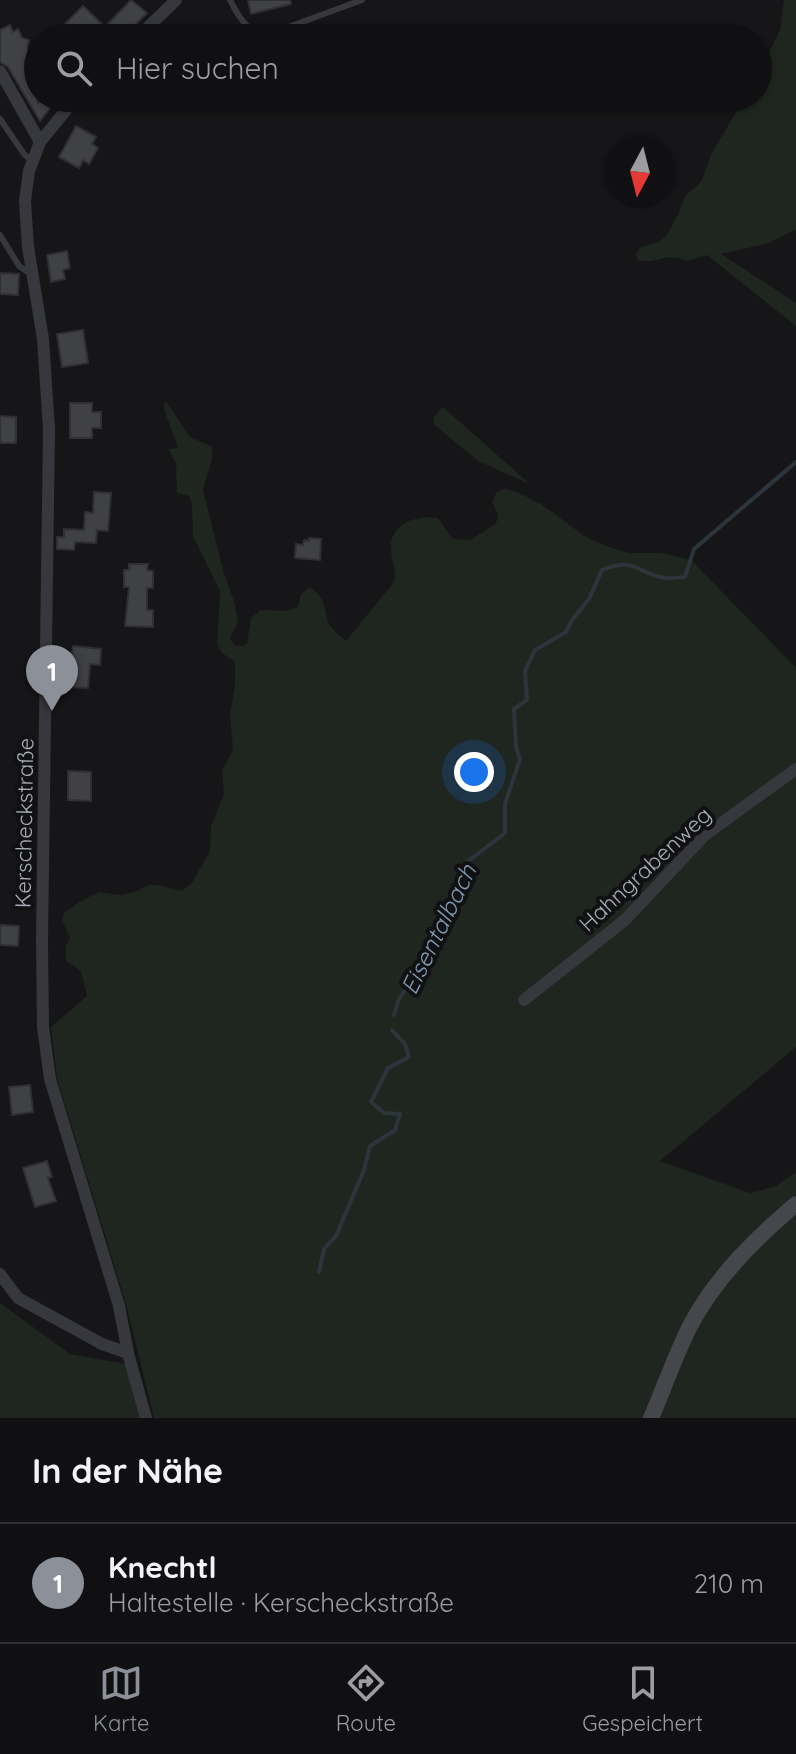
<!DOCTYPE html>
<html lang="de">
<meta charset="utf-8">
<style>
body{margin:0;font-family:Quicksand,sans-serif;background:#1e1e20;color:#f1f3f6}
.compass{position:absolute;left:604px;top:136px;width:72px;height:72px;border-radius:50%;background:#101012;box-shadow:0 2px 6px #0004;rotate:187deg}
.you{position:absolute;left:474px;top:772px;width:28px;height:28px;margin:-20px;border:6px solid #fff;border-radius:50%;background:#1a73e8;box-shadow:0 0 0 12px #1a73e833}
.badge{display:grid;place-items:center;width:52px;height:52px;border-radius:50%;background:#8c9099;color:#fff;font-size:26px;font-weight:700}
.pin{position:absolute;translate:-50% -66px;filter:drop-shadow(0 2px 4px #0008)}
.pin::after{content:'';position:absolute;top:42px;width:28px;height:24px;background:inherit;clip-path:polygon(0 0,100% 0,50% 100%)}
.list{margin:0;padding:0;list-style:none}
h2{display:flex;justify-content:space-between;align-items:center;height:104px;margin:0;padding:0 32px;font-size:34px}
h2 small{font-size:26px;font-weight:400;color:#9c9d9f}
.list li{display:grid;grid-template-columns:52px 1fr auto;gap:24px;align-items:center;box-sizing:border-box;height:120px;padding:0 32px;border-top:2px solid #303032}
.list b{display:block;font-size:30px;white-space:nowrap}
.list p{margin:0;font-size:26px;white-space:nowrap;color:#9c9d9f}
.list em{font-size:26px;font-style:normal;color:#9c9d9f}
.icon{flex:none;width:44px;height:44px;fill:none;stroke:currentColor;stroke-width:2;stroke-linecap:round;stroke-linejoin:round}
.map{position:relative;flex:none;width:796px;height:1418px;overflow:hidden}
.search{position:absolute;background:#101012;box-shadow:0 2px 6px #0004;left:24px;right:24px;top:24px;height:88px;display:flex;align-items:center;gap:20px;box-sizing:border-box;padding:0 28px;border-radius:44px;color:#9c9d9f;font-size:30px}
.sheet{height:224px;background:#101012}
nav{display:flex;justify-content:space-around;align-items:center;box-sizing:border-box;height:112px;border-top:2px solid #303032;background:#101012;font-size:22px;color:#9c9d9f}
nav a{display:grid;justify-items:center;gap:4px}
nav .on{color:#8c9099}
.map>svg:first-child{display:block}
.green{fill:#1e261f}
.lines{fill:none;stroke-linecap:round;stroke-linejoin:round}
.stream{stroke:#2c353c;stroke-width:4}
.building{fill:#404145;stroke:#303034;stroke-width:2}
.lane{stroke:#37383d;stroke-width:6}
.street{stroke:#37383d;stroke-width:12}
.secondary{stroke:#45474d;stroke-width:16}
.labels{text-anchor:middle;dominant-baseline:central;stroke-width:8;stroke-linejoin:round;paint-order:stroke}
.street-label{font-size:22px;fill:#a8adb8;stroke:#111113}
.water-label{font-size:24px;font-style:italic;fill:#7f9bb3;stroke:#111113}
</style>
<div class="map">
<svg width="796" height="1418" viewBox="0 0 796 1418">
<rect width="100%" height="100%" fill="#161618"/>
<g class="green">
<path d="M784,0H796V229L769,243L721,254L796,303V326L707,255L687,261C665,251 658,265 638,260L635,254L641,247L659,242L667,235L679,213L685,196L701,182L711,155L744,98H758V76L780,30Z"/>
<path d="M166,401L190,437L212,447V459L203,489L223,570L235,604L238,623L230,638L234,645L241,646L247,644L251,618L261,610L287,611L298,607L301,594L310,587C331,603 322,613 331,627C335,632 342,637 346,641L394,582C397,570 391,560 391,549C389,524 417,514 438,518L453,539L470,540L496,524L498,514L492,502L496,493L504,489L515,491L541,504L586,537L606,546L629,553H662L691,560L796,668V1047L660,1161L750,1193L776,1186L796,1172V1195L753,1236L644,1418H154L126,1304L57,1078L51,1027L87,996L81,971L66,961V946L70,938L62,919L65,912L79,902L99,892L119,895L135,892L148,885H158L182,891L192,883L210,851L211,826L224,794L222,771L233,749L230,715L235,685V662L221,652L217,644L220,591L193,536L192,503L189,496L177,493L176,463L168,449L178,448L163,406Z"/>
<polygon points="443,407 530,484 478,461 435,425 433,418"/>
<polygon points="796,1210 796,1418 656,1418 688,1342 724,1284"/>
<polygon points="0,1303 70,1354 126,1364 142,1418 0,1418"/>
</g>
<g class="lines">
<g class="stream">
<path d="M394,1015L399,999L431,951L432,930L447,912L467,862L505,833V804L520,759L516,747L514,709L527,700L525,671L535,650L566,632L572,620L589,599L602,570C637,556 637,574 665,578C671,579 679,577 685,577L694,549L796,462"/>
<polyline points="319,1272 324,1249 336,1236 364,1170 370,1146 395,1130 400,1114 384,1113 371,1102 388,1068 409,1057 405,1044 392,1030"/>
</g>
</g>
<g class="building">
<polygon points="131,0 147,13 122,38 79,38 65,24 83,6 105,27"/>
<polygon points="248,0 290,0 291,4 251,14"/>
<polygon points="10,25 13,32 18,29 22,38 29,40 27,48 38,70 38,103 46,99 51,107 40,121 8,67 0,62 0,30"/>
<polygon points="76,126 96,137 92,144 98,148 89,164 83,160 79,168 59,157"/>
<polygon points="67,251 70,268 63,270 65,279 51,282 47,255"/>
<polygon points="0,273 19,274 18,295 0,294"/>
<polygon points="83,330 88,363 62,367 57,334"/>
<polygon points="70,403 92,403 92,412 101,412 101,428 92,428 92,438 70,438"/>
<polygon points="0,416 16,417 16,443 0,443"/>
<polygon points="94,492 111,493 108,531 97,530 96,543 75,542 74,550 57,549 57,537 64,537 64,529 84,530 85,512 93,513"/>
<polygon points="309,538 321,539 320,560 295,558 296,544 303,545 304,540 309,541"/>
<polygon points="129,564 148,564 147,570 153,571 153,588 147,588 147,610 153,610 153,627 125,626 129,587 124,587 124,570 129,570"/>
<polygon points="73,646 101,649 100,665 90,664 88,688 68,687"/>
<polygon points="68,771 91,772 91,801 68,800"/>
<polygon points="0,925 19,926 18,946 0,945"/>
<polygon points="30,1085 33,1112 12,1115 9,1087"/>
<polygon points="47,1161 52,1177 48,1178 56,1201 35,1207 23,1168"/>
</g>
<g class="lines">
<g class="lane">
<path d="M230,0C240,20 250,37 275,32L362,0"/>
<polyline points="0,119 24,154 31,160"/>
<polyline points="0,235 19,266 32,275"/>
</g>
<g class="street">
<polyline points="137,38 176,0"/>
<polyline points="0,71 40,142"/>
<polyline points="76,98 40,142 29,171 25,201 28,247 43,339 49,429 42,941 43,1027 50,1079 119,1306 128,1353 146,1418"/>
<polyline points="524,1000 625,920 705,835 796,769"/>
<polyline points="0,1274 18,1298 102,1344 128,1353"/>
</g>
<path class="secondary" d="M651,1418C664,1388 675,1356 690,1326C715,1278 756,1238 796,1204"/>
</g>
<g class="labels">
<g class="street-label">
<text transform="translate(24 823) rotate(-89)">Kerscheckstraße</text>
<text transform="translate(645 869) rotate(-43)">Hahngrabenweg</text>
</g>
<g class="water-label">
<text transform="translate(438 929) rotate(-64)">Eisentalbach</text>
</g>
</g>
</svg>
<svg class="compass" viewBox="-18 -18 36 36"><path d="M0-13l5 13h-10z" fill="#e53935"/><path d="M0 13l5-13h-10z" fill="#9c9d9f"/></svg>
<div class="you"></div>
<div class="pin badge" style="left:52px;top:711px">1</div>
<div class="search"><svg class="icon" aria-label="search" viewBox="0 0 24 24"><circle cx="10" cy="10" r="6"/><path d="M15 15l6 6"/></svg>Hier suchen</div>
</div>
<section class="sheet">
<h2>In der Nähe<small></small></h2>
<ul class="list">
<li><span class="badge">1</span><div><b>Knechtl</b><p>Haltestelle · Kerscheckstraße</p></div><em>210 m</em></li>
</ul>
</section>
<nav>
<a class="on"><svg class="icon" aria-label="map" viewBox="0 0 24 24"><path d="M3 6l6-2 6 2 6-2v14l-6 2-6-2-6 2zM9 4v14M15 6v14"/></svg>Karte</a>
<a><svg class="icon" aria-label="directions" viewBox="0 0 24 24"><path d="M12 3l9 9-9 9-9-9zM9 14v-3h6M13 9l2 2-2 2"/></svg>Route</a>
<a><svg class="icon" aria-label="saved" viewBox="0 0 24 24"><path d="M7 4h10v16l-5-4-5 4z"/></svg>Gespeichert</a>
</nav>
